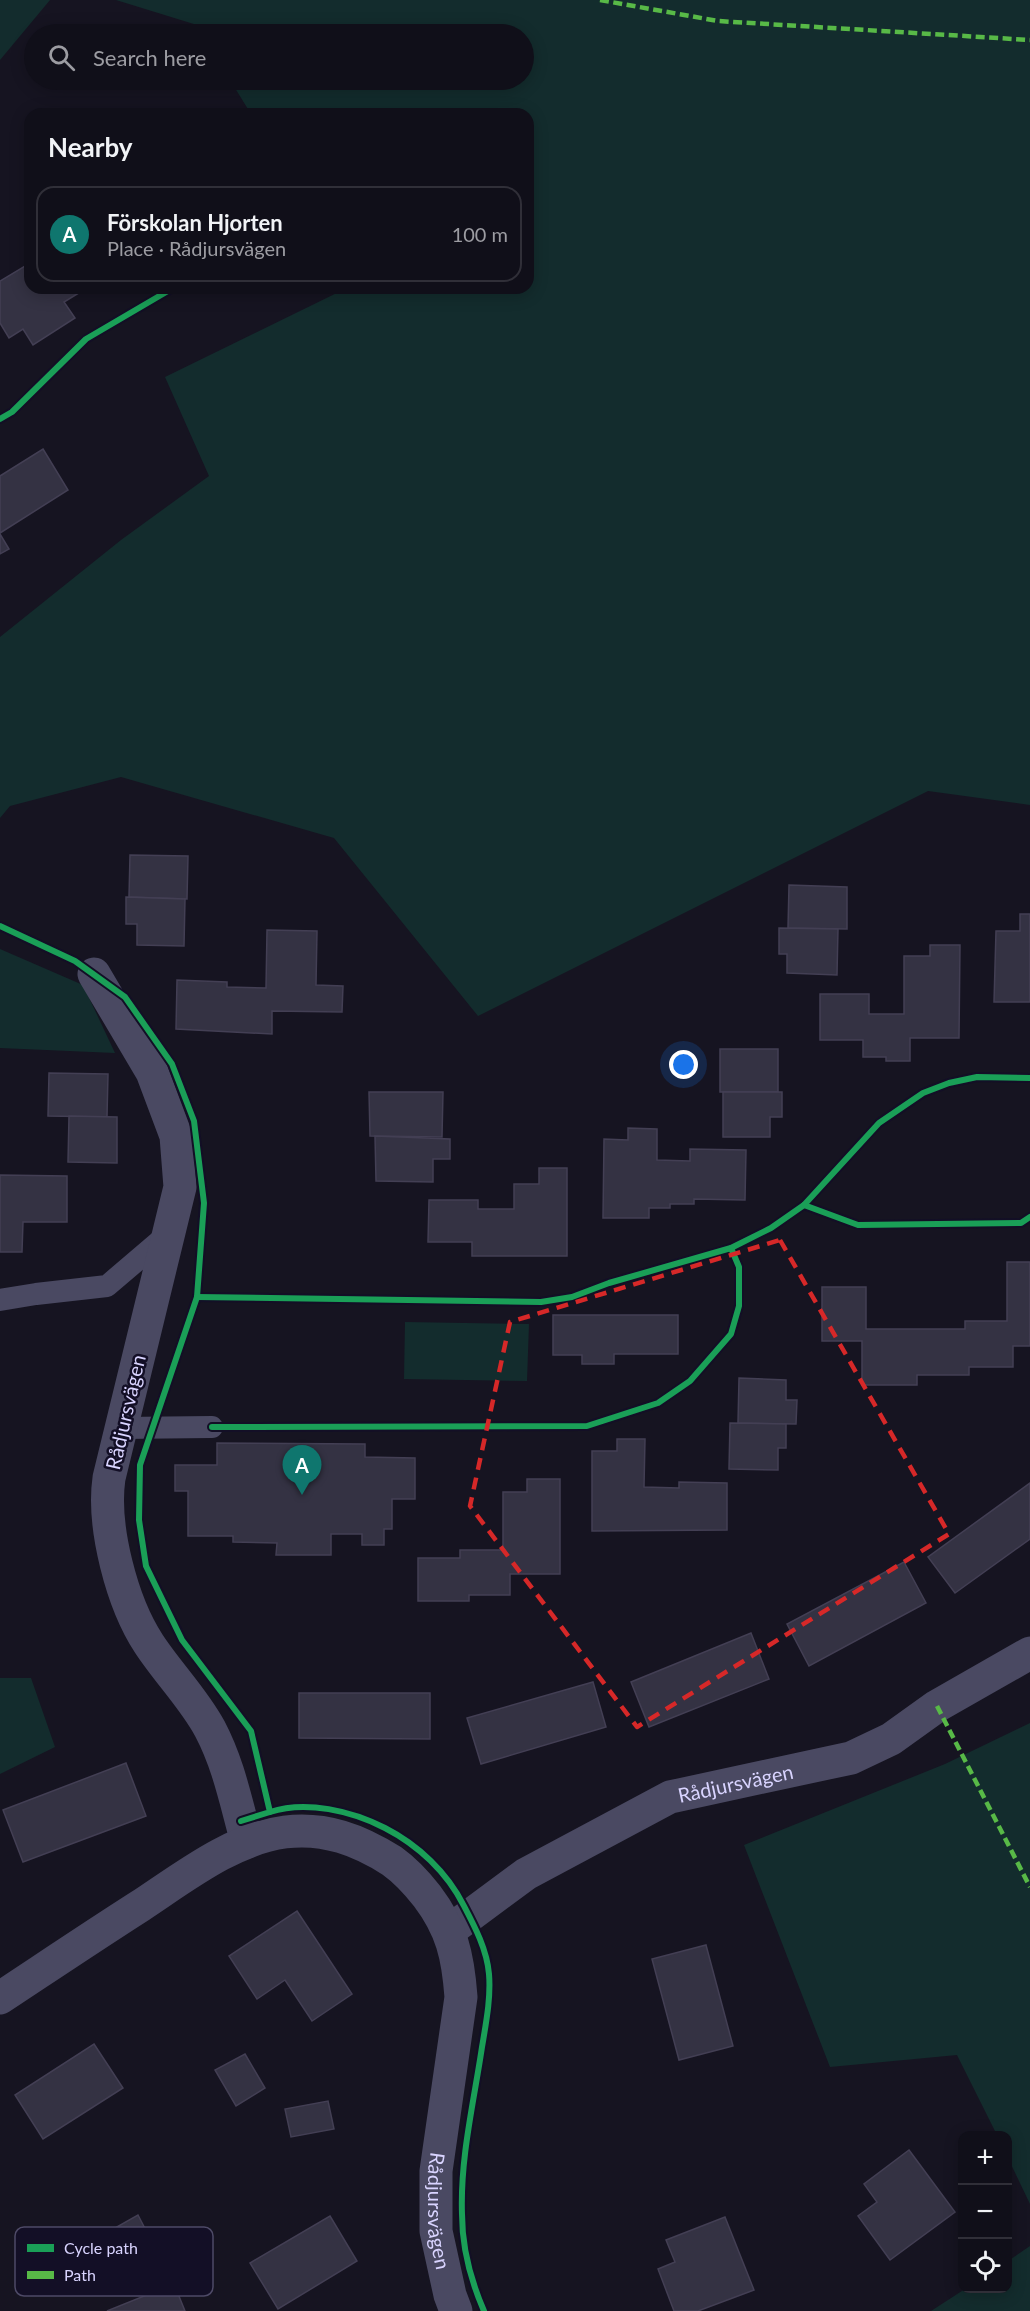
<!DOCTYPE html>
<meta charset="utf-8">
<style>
body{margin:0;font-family:Lato,sans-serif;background:#1e1d26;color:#f1f3f6}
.controls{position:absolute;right:18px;bottom:18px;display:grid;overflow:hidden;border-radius:12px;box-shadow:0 3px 15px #0003}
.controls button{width:54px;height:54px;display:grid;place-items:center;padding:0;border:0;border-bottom:2px solid #302f38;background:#100f19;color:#f1f3f6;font:30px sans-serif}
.you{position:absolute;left:684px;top:1065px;width:21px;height:21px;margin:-15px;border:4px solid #fff;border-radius:50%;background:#1a73e8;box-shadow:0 0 0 9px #1a73e833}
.badge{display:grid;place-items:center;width:39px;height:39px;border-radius:50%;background:#0f766e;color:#fff;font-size:20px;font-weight:700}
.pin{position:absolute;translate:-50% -50px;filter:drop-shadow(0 2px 3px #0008)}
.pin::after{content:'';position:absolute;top:32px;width:21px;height:18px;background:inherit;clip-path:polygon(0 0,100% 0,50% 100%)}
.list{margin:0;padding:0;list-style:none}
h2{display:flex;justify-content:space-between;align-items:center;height:78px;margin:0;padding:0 24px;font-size:26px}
h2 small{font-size:20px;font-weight:400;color:#9c9ca2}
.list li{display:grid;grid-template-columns:39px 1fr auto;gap:18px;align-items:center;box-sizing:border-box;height:96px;margin:0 12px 12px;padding:0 12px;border:2px solid #302f38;border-radius:18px}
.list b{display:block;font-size:22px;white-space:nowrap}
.list p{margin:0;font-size:20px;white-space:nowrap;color:#9c9ca2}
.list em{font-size:20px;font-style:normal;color:#9c9ca2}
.icon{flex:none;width:33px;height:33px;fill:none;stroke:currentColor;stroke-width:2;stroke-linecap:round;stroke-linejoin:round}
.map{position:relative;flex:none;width:1030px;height:2311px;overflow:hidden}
.search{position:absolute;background:#100f19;box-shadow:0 3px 15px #0003;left:24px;top:24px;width:510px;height:66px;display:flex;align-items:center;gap:15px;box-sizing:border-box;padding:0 21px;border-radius:33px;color:#9c9ca2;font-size:22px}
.panel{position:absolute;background:#100f19;box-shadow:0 3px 15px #0003;left:24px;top:108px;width:510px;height:186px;border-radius:18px}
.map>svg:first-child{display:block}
.green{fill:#132c2d}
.building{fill:#343243;stroke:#433f54;stroke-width:1.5}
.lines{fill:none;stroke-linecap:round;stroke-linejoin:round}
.lane{stroke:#4a4962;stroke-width:22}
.street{stroke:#4a4962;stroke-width:33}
.quiet{stroke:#58b947;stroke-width:4.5;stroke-dasharray:9 4.5;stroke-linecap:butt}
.cycleway-casing{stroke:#130f26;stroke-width:10}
.cycleway{stroke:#1a9f57;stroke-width:6}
.marked{fill:none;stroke:#d62828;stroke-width:4.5;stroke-dasharray:12 8;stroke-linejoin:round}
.labels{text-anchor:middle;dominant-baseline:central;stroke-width:5;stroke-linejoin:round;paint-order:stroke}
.street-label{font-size:20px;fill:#d9d4ff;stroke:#130f26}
.key{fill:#130f26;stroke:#4e4a67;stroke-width:1.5}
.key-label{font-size:16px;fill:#d9d4ff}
</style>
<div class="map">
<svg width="1030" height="2311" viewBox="0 0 1030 2311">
<rect width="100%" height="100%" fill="#161421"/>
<g class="green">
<polygon points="0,0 50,0 0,60"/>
<polygon points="116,0 1030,0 1030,805 928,791 478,1016 334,838 121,777 10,806 0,818 0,637 121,540 209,476 165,377 347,288 528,288 528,114 251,114 230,80 524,80 524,34 203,34 197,25"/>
<polygon points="0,949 83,985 115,1053 0,1048"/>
<polygon points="405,1322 529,1324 527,1381 404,1379"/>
<polygon points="0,1678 31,1678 55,1747 0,1774"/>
<polygon points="1030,1723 1030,2204 1008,2158 1008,2136 997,2135 957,2055 830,2067 744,1845 945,1764"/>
<polygon points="1030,2246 1030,2311 931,2311 965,2289 1008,2288 1008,2261"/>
</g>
<g class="building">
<polygon points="30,263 30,288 87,288 64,302 75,318 33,345 23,329 9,338 0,323 0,281"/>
<polygon points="43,449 68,490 0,533 0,476"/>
<polygon points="0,534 9,549 0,554"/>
<polygon points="130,855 188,856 187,899 129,897"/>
<polygon points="789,885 847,887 847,929 788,928"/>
<polygon points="126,897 185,899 184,946 137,945 137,924 126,924"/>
<polygon points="1020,914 1030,914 1030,1002 994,1002 996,931 1020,931"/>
<polygon points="779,928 838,929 837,975 787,973 787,954 779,954"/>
<polygon points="267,930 317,931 316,985 343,986 342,1012 272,1011 272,1034 176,1029 177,980 227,982 227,987 266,988"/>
<polygon points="930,945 960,945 959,1038 910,1038 910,1061 886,1061 886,1057 863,1057 863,1040 820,1040 820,994 869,994 869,1014 904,1014 904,956 930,956"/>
<rect x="720" y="1049" width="58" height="43"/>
<polygon points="49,1073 108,1074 107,1117 48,1116"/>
<polygon points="369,1092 443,1092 442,1137 370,1136"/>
<polygon points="723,1092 782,1092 782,1117 770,1117 770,1137 723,1137"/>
<polygon points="69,1116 117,1117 117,1163 68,1162"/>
<polygon points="628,1128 657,1129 657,1160 690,1161 690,1149 746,1150 745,1200 694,1199 694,1204 670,1204 670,1208 649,1208 649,1218 603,1218 604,1139 628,1140"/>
<polygon points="375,1136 450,1139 450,1159 433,1159 433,1182 376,1181"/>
<polygon points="539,1168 567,1168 567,1256 472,1256 472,1242 428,1242 429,1200 478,1200 478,1209 514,1209 514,1184 539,1184"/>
<polygon points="0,1175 67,1176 67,1222 23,1222 22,1252 0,1252"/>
<polygon points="1007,1262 1030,1262 1030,1346 1013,1346 1013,1367 969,1367 969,1375 917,1375 917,1385 862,1385 862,1341 822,1341 822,1287 866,1287 866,1329 965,1329 965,1321 1007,1321"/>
<polygon points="553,1315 678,1315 678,1354 614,1354 614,1364 582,1364 582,1355 553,1355"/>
<polygon points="739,1378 786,1380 786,1400 797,1400 796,1424 738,1423"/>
<polygon points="730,1423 786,1424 786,1448 778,1448 778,1470 729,1469"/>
<polygon points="617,1439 645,1439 644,1487 679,1488 679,1482 727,1483 727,1530 592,1531 592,1451 617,1451"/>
<polygon points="217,1443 365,1444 365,1457 415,1458 415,1499 392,1499 392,1529 384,1529 384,1545 362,1545 362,1534 331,1534 331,1555 276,1555 277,1543 233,1542 233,1536 188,1536 188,1491 175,1491 175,1465 217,1465"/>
<polygon points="527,1479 560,1479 560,1574 510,1574 510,1595 469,1595 469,1601 418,1601 418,1558 460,1558 460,1550 503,1550 503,1492 527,1492"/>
<polygon points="1030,1483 1030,1539 955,1593 928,1557"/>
<polygon points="904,1562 926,1603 809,1666 787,1624"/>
<polygon points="751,1633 769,1679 649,1727 631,1682"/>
<polygon points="593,1682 606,1727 481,1764 467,1718"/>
<polygon points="299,1693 430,1693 430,1739 299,1738"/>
<polygon points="126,1763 146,1816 23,1862 3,1810"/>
<polygon points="297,1911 352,1994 312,2021 285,1980 257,1999 229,1956"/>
<polygon points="706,1945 733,2046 679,2060 652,1959"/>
<polygon points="94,2044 123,2088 43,2139 15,2095"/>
<polygon points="245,2054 265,2088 236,2106 215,2070"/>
<polygon points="328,2101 334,2129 291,2137 285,2109"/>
<polygon points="909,2150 955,2212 890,2260 858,2216 877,2202 864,2184"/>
<polygon points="138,2215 154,2246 116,2267 99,2237"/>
<polygon points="330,2216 357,2261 278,2309 250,2263"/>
<polygon points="725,2217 754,2290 698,2311 674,2311 658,2269 675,2262 666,2240"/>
<polygon points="174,2284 185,2311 107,2311"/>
</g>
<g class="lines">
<g class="lane">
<polyline points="0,1300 36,1294 107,1286 169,1233"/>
<polyline points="121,1428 212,1427"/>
</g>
<g class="street">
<path d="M94,974L152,1072L176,1136L180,1187L109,1478C102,1527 122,1603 149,1644C168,1673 194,1699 210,1729C229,1765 236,1803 247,1842"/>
<path id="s1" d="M449,1931L526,1874L670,1797L851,1758L891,1739L937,1706L1030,1653"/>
<path id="s2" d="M0,1998C47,1967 93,1936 140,1906C184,1877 232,1839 285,1832C325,1827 359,1840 392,1861C406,1871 416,1882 427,1896C452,1929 458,1956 461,1997L436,2171V2231L450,2295L456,2311"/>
</g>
<g class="quiet">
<polyline points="600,0 718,21 1030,40"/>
<polyline points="937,1706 1030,1887"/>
</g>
<defs>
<g id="cycleway">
<polyline points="0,419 12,412 86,339 173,288"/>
<polyline points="0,926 75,961 125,997 172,1064 194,1121 204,1203 197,1297 140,1465 139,1520 146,1566 182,1640 251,1731 270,1812 241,1821"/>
<polyline points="804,1205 858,1225 1021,1223 1030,1217"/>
<polyline points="197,1297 541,1302 572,1297 609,1283 731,1248 771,1228 804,1205 879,1123 923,1093 949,1083 977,1077 1030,1078"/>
<polyline points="212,1427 587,1426 658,1403 690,1381 731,1334 739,1306 739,1267 731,1248"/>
<path d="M270,1812C306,1800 352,1811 385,1828C418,1845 447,1872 464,1906C475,1927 487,1950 489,1974C491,1998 486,2023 482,2047C474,2101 460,2158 462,2214C462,2246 471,2281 484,2311"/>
</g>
</defs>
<use href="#cycleway" class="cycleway-casing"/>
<use href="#cycleway" class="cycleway"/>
</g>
<path class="marked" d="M780,1240L949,1534L637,1727L470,1506L510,1322Z"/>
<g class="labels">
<g class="street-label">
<text transform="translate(125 1412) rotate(-77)">Rådjursvägen</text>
<text stroke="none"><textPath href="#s1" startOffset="326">Rådjursvägen</textPath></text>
<text stroke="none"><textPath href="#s2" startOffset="819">Rådjursvägen</textPath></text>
</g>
</g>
<rect x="15" y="2227" width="198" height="69" rx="9" class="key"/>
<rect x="27" y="2244" width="27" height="8" fill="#1a9f57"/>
<rect x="27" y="2271" width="27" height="8" fill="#58b947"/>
<g class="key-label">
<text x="64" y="2254">Cycle path</text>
<text x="64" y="2281">Path</text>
</g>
</svg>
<div class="controls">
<button>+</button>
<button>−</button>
<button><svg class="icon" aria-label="locate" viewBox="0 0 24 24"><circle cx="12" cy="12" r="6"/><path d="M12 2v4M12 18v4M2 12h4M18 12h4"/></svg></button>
</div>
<div class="you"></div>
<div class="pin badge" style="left:302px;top:1495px">A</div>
<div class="search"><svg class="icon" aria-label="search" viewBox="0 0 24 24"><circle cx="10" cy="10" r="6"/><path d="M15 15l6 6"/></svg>Search here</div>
<section class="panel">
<h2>Nearby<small></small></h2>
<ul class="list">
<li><span class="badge">A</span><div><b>Förskolan Hjorten</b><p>Place · Rådjursvägen</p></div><em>100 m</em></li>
</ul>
</section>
</div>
